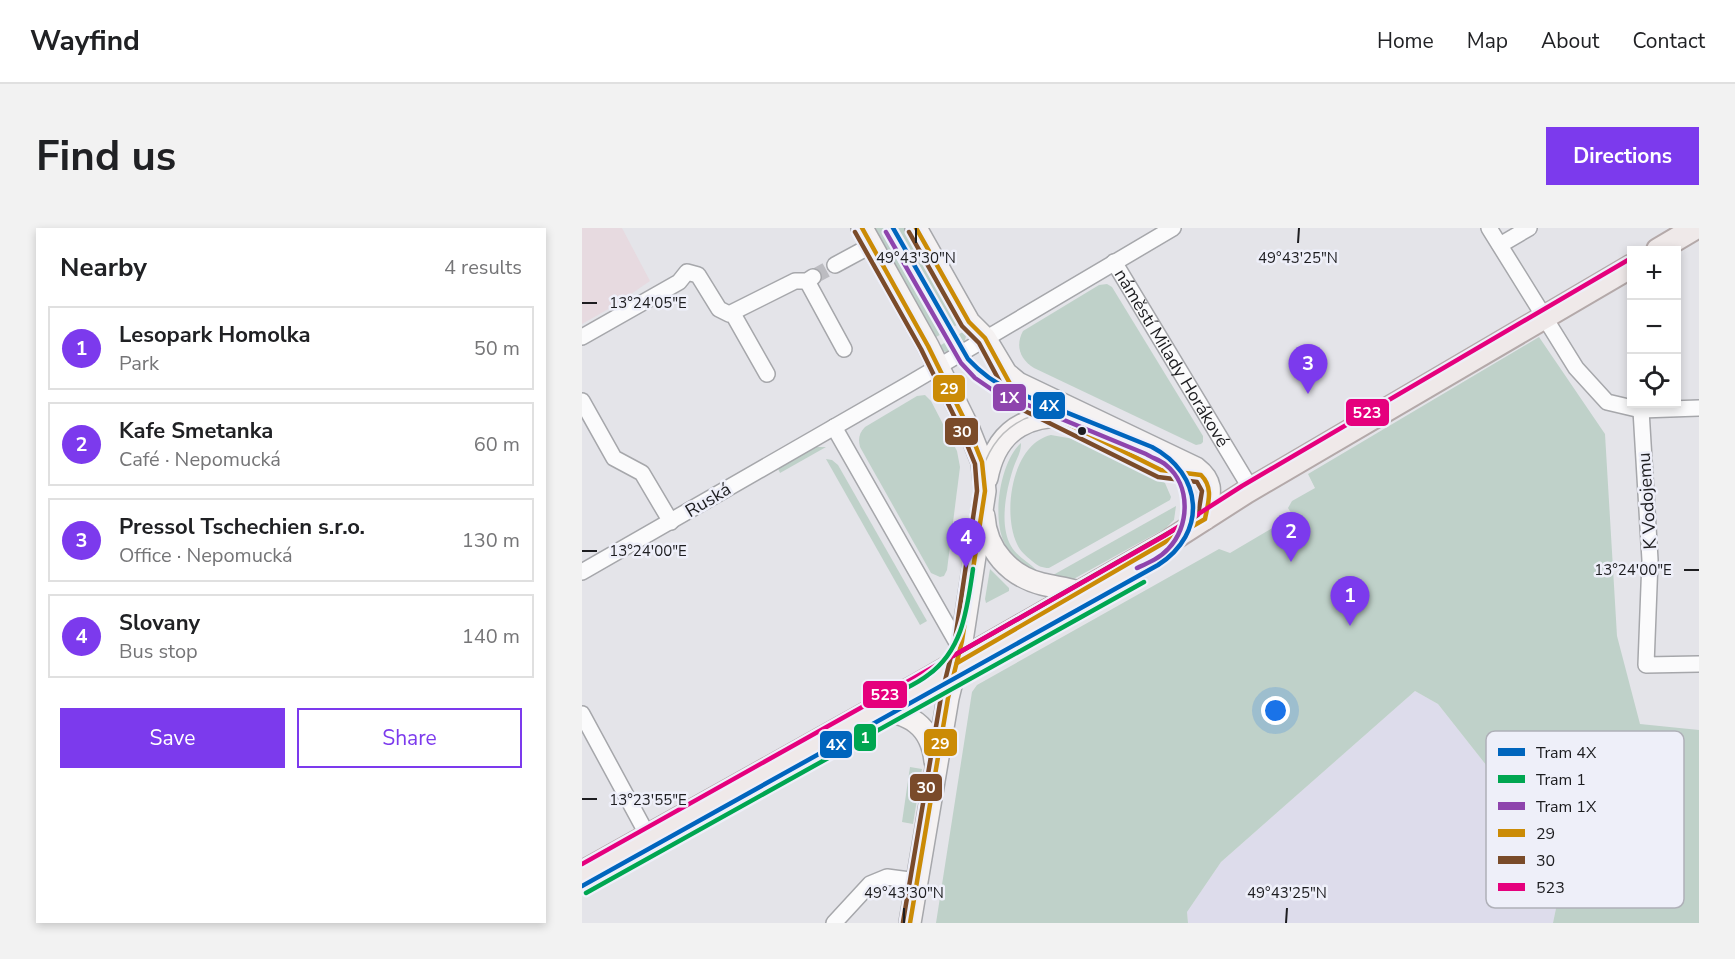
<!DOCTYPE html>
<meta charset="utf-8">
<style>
body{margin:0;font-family:"Nunito Sans",sans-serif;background:#f2f2f2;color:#202124}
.controls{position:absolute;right:18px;top:18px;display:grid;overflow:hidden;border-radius:0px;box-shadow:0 3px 9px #0003}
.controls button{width:54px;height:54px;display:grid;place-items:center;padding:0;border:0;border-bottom:2px solid #e0e0e0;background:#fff;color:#202124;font:30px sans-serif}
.you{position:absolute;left:694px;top:483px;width:21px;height:21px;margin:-15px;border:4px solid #fff;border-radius:50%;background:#1a73e8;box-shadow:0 0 0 9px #1a73e833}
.badge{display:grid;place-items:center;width:39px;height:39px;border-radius:50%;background:#7c3aed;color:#fff;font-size:20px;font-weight:700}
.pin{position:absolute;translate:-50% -50px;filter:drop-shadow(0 2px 3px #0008)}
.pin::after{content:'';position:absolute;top:32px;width:21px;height:18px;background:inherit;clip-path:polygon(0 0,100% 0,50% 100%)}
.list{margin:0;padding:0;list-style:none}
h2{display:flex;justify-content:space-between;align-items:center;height:78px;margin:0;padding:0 24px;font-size:26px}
h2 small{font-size:20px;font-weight:400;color:#757577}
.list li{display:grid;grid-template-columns:39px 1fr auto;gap:18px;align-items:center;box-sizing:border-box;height:84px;margin:0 12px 12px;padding:0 12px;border:2px solid #e0e0e0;border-radius:0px}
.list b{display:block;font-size:22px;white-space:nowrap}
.list p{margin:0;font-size:20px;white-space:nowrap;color:#757577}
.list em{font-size:20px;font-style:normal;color:#757577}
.actions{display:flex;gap:12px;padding:18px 24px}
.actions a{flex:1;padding:14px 0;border:2px solid #7c3aed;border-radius:0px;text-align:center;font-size:21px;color:#7c3aed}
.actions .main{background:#7c3aed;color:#fff}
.icon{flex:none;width:33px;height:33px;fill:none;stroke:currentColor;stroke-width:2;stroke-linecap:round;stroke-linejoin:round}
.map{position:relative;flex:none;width:1117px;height:695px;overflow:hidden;border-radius:0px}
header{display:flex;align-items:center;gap:36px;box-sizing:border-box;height:84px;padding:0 30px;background:#fff;border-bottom:2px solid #e0e0e0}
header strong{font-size:28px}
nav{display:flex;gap:33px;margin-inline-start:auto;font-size:21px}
.intro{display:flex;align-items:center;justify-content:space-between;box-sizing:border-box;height:144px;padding:0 36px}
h1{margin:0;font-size:42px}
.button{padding:15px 27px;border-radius:0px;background:#7c3aed;color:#fff;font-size:21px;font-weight:700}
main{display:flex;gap:36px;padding:0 36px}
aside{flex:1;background:#fff;border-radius:0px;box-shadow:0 3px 9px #0003}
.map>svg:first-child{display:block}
.industrial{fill:#dddceb}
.education{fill:#e7dae0}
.green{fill:#bfd1c9}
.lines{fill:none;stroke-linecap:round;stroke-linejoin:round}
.minor-tunnel{stroke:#bcbcc1;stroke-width:15;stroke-dasharray:15 8;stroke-linecap:butt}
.minor-casing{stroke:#a6a7ab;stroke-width:18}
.secondary-casing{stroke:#a6a7ab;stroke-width:24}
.primary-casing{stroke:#b4a9a9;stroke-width:26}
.minor{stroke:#fbfbfc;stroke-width:15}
.secondary{stroke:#f5f2f2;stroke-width:21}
.primary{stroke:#efe9e9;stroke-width:22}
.tram{stroke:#bdbdbe;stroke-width:1.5}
.bus-1-casing{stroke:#eeeff9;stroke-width:9}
.bus-2-casing{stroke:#eeeff9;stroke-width:9}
.bus-3-casing{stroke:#eeeff9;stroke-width:9}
.bus-1{stroke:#cb8b06;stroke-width:4.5}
.bus-2{stroke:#7a4b2a;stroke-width:4.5}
.bus-3{stroke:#e5007d;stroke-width:4.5}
.tram-1-casing{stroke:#eeeff9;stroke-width:9}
.tram-2-casing{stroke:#eeeff9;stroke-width:9}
.tram-3-casing{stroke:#eeeff9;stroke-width:9}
.tram-1{stroke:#0065bd;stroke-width:4.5}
.tram-2{stroke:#00a651;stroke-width:4.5}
.tram-3{stroke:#8e44ad;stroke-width:4.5}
.ticks{fill:none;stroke:#1d1d20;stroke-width:2}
.bus-dot{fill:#1d1d20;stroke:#eeeff9;stroke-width:2}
.labels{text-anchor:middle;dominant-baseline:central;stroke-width:5;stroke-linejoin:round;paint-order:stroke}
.street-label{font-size:18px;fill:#1d1d20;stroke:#eeeff9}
.key{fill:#eeeff9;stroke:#afb0b8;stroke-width:1.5}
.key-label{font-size:16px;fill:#1d1d20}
.ticks-label{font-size:15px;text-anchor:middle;fill:#1d1d20;stroke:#eeeff9;stroke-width:5;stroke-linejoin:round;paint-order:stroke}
.line-badge{stroke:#eeeff9;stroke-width:2}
.badge-label{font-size:16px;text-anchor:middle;font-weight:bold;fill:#fff}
</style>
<header>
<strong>Wayfind</strong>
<nav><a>Home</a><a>Map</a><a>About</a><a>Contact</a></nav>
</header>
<div class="intro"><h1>Find us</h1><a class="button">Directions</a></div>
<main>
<aside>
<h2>Nearby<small>4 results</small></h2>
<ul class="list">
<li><span class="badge">1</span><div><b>Lesopark Homolka</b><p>Park</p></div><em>50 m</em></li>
<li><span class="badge">2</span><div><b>Kafe Smetanka</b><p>Café · Nepomucká</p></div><em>60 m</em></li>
<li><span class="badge">3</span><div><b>Pressol Tschechien s.r.o.</b><p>Office · Nepomucká</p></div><em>130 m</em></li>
<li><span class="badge">4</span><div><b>Slovany</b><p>Bus stop</p></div><em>140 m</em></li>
</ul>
<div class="actions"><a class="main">Save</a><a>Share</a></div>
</aside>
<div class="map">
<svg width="1117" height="695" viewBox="0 0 1117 695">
<rect width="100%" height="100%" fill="#e4e4e9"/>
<polygon class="industrial" points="833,463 856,476 983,637 971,695 606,695 605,684 639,634"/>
<polygon class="education" points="0,0 40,0 68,53 30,79 0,96"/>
<g class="green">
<polygon points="286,0 327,0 380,94 349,112"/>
<path d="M525,56L530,59L621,208V214L619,216L614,217L452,140C438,131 433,118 441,103L517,57Z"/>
<path d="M384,102C386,120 369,130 354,120Z"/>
<polygon points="957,109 1023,206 1035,408 1058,496 1117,502 1117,695 971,695 983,637 856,476 833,463 639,634 605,684 606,695 354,695 390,464 395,457 637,321 648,325 711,288 706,280 710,273 733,260 726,246"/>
<path d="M343,167L349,173L375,223L378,239L365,342L362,348L358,349L349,345L278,219C276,211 277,205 283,199L335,168Z"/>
<path d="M469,207L492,211L576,248L583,255L589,269L588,272L467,340C460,340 456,338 450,333C444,328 438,323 435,316C420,284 430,216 469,207Z"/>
<path d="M439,215C439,226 434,231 431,241C424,263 417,297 429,318C436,330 448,334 456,344C446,343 443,340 436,333C430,327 425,322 422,314C410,289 418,234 439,215Z"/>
<polygon points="230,219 244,219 198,245 195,238"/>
<polygon points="244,231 250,232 256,237 345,393 338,397"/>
<polygon points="594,278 592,292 584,300 488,353 464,351"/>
<polygon points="408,341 427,360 427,363 404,375 403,371"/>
<polygon points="328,539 340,541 331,596 320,594"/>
</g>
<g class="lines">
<polyline class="minor-tunnel" points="231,49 253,37"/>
<defs>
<g id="minor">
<polyline points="907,0 994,140 1025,174 1059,182 1117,180"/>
<polyline points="918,17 947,0"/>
<path id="s1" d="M532,34L669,261"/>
<polyline points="253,37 290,17"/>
<polyline points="225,53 262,121"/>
<polyline points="151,86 185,146"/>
<polyline points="0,109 97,54 105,44 116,47 137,81 147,86 213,53 225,53 231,49"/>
<polyline points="0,173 32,230 60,245 89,294"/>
<polyline points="1059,182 1068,332 1064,437 1117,436"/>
<polyline points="252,199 378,420"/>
<polyline points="0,344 327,156 591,0"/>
<polyline points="0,486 66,608"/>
<polyline points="252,695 288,656 305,649 335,653"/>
</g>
<g id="secondary">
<polyline points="280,0 346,118 386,199 400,234 403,263 380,413 366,470 328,695"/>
<path d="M334,0L387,94L403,110L424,145L436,155L614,240C635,256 626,270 623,291"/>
<path d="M405,250C415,198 450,184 499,189"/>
<path d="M402,288C404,322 428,348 460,356C472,359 484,360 497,364"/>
<path d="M294,480C327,486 349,496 353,533"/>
</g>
<g id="primary">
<polyline points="1076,22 1113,0"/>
<polyline points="0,645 336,457 586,314 664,264 1050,38"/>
</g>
</defs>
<use href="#minor" class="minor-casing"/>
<use href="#secondary" class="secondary-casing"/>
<use href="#primary" class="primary-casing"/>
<use href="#minor" class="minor"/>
<use href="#secondary" class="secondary"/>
<use href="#primary" class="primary"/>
<path class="tram" d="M398,250C410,201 449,173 499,191"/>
<defs>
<g id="bus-1">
<polyline points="280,0 346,118 386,199 400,234 403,263 380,413 366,470 328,695"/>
<path d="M334,0L387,94L403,110L432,163L440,173L579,242L619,247C632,260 626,275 623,291L375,435"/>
</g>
<g id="bus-2">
<polyline points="273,4 339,121 379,202 393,236 395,263 373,412 359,469 321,694"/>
<polyline points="327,4 380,98 397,115 425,167 435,179 576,249 615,254 620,263 616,287 604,295 371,428"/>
</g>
<polyline id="bus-3" points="0,636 332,450 582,308 660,258 1046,32"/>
</defs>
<use href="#bus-1" class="bus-1-casing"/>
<use href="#bus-2" class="bus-2-casing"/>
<use href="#bus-3" class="bus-3-casing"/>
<use href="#bus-1" class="bus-1"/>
<use href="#bus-2" class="bus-2"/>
<use href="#bus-3" class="bus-3"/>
<defs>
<path id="tram-1" d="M0,658L576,337C626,305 621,246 570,219L429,162C412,155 399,145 386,131L311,0"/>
<g id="tram-2">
<path d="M313,466C324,460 336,455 346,447C381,422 385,381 391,341"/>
<polyline points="4,665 562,354"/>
</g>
<path id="tram-3" d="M304,4L379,135L393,150L412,163L564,226C570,230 578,232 584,237C609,257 608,299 586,321C578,330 566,335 555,340"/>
</defs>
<use href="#tram-1" class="tram-1-casing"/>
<use href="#tram-2" class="tram-2-casing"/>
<use href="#tram-3" class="tram-3-casing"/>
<use href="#tram-1" class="tram-1"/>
<use href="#tram-2" class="tram-2"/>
<use href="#tram-3" class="tram-3"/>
</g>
<path class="ticks" d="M334,15V0M716,15L717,0M0,75H15M0,323H15M1102,342H1117M0,571H15M322,695V680M704,695L705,680"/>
<circle class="bus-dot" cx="500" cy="203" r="5"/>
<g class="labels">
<g class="street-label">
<text stroke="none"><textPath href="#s1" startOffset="112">náměstí Milady Horákové</textPath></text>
<text transform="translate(126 272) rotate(-31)">Ruská</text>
<text transform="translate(1065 273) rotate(-94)">K Vodojemu</text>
</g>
</g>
<rect x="904" y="503" width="198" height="177" rx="9" class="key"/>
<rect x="916" y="520" width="27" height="8" fill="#0065bd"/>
<rect x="916" y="547" width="27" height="8" fill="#00a651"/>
<rect x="916" y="574" width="27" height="8" fill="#8e44ad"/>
<rect x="916" y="601" width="27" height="8" fill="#cb8b06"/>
<rect x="916" y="628" width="27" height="8" fill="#7a4b2a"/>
<rect x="916" y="655" width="27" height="8" fill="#e5007d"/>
<g class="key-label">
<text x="954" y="530">Tram 4X</text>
<text x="954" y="557">Tram 1</text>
<text x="954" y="584">Tram 1X</text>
<text x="954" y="611">29</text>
<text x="954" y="638">30</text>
<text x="954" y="665">523</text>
</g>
<g class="ticks-label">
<text x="334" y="35">49°43'30"N</text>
<text x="716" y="35">49°43'25"N</text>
<text x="66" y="80">13°24'05"E</text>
<text x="66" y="328">13°24'00"E</text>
<text x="1051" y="347">13°24'00"E</text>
<text x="66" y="577">13°23'55"E</text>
<text x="322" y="670">49°43'30"N</text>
<text x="705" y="670">49°43'25"N</text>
</g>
<g class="line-badge">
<rect x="350" y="146" width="34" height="29" rx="6" fill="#cb8b06"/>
<rect x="410" y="155" width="35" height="29" rx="6" fill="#8e44ad"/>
<rect x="450" y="163" width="34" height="29" rx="6" fill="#0065bd"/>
<rect x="763" y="170" width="45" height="29" rx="6" fill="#e5007d"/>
<rect x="362" y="189" width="35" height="29" rx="6" fill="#7a4b2a"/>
<rect x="280" y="452" width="46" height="29" rx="6" fill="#e5007d"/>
<rect x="271" y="495" width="24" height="29" rx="6" fill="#00a651"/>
<rect x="341" y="500" width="35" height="29" rx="6" fill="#cb8b06"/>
<rect x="237" y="502" width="34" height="29" rx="6" fill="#0065bd"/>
<rect x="327" y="545" width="34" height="29" rx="6" fill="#7a4b2a"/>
</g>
<g class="badge-label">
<text x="367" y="166">29</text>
<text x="427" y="175">1X</text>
<text x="467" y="183">4X</text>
<text x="785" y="190">523</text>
<text x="380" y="209">30</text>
<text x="303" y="472">523</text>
<text x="283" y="515">1</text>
<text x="358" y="521">29</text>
<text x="254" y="522">4X</text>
<text x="344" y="565">30</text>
</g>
</svg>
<div class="controls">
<button>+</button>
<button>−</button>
<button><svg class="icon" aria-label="locate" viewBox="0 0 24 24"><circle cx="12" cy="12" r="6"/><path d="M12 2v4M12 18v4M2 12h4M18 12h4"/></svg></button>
</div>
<div class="you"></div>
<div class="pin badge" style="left:768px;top:398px">1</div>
<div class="pin badge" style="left:709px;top:334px">2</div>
<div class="pin badge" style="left:726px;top:166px">3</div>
<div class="pin badge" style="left:384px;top:340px">4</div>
</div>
</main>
